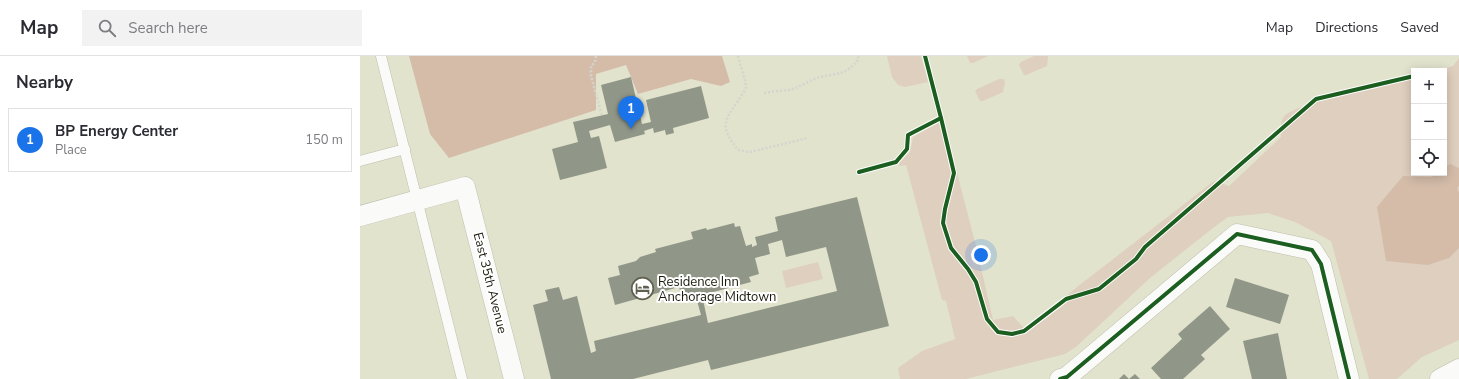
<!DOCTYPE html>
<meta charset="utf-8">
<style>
body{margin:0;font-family:"Nunito Sans",sans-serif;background:#f2f2f3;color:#2b2b33}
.controls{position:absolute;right:12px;top:12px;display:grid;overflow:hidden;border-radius:0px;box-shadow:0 2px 10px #0003}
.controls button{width:36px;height:36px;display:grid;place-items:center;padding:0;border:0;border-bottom:1px solid #e1e1e2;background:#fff;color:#2b2b33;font:20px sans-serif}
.you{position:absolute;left:621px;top:199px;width:14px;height:14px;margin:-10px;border:3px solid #fff;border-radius:50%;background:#1a73e8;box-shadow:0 0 0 6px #1a73e833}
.badge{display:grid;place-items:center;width:26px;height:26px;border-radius:50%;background:#1a73e8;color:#fff;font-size:13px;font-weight:700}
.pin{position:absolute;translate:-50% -33px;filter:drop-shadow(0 1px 2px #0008)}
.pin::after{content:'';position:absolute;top:21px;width:14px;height:12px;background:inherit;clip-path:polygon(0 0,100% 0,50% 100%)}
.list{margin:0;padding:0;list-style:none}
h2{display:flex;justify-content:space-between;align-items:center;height:52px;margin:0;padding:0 16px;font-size:17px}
h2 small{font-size:13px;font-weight:400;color:#7c7c81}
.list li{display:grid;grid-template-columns:26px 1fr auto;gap:12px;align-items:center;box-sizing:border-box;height:64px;margin:0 8px 8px;padding:0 8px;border:1px solid #e1e1e2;border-radius:0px}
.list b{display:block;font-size:15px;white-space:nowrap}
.list p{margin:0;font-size:13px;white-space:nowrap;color:#7c7c81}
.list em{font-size:13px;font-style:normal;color:#7c7c81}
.icon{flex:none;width:22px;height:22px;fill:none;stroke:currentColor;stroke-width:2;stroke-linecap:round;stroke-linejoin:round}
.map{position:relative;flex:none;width:1099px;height:323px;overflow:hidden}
header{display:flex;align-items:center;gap:24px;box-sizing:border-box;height:56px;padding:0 20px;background:#fff;border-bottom:1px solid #e1e1e2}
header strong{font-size:19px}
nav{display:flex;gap:22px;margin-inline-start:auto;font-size:14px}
.search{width:280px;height:36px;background:#f2f2f3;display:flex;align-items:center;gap:10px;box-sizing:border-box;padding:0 14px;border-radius:0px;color:#7c7c81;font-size:15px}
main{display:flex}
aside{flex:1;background:#fff}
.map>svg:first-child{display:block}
.green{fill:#dfcfbe}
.forest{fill:#d4bca9}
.building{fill:#919788;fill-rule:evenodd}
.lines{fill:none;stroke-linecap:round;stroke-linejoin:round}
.lane-casing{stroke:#bdbead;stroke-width:11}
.street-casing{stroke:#bdbead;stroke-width:21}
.path{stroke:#d4d5cf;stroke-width:2.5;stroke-dasharray:2 2;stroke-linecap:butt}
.lane{stroke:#fafbf8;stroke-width:10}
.street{stroke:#fafbf8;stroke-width:20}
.cycleway-casing{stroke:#fff;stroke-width:6}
.cycleway{stroke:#1b5e20;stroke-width:4}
.labels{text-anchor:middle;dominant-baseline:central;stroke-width:4;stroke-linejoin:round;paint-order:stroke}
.poi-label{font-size:13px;fill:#19190c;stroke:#fff;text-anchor:start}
.street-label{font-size:13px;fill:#19190c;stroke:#fff}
</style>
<header>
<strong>Map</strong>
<div class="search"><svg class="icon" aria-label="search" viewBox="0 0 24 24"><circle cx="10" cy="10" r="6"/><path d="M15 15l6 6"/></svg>Search here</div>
<nav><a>Map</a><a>Directions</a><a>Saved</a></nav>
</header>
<main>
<aside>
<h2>Nearby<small></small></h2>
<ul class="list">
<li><span class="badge">1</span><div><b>BP Energy Center</b><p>Place</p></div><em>150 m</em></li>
</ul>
</aside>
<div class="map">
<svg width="1099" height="323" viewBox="0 0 1099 323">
<rect width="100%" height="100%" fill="#e1e3cd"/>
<g class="green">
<polygon points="527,0 561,0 568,26 545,31 538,29 532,21"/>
<polygon points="607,0 628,0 613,7 610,7"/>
<polygon points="674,0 688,0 687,10 666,19 664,19 659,9 661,6"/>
<path d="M1099,2V284L1062,301L1037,323H1009L971,185L935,166L908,157L868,161L853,172L790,222L716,291L705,298L606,323H540L538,312L562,295L595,283L586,245L582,244L546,109L539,110L540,106L550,96L553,81L578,67L584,66L617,194L633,264L653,260L666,274L717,231L854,125L869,130L921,81C921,76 920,67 923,62C930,47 1033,29 1054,22V117H1084V15H1077L1093,10Z"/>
<polygon points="639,23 644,23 645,27 643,36 623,45 620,45 615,35 617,33"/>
<polygon points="458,206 463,223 426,232 422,215"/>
</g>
<g class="forest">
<polygon points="49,0 362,0 370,26 361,30 331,23 278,38 266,9 236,18 236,54 89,102 70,78"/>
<polygon points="1090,108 1099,112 1099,129 1097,133 1099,136 1099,192 1089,202 1068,209 1026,205 1017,151 1043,120 1072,121 1076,117 1084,117 1084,112"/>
</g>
<g class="building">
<polygon points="271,21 282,68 291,66 286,44 341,30 349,62 313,72 314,77 306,79 305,74 294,77 293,72 284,75 285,78 255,86 250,69 229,75 231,82 239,80 247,112 200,124 192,93 218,86 213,66 248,58 241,29"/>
<path d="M497,141L529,270L351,314L348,304L273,323H191L173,249L188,245L185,234L199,231L203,244L217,240L231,297L236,295L234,285L341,259L336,241L323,245L319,231L255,249L248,222L260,219L258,210L276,205L280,201L296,196L295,193L333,183L331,176L346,172L347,174L374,167L375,171L380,170L386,190L392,188V191L397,189L395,181L418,175L415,161ZM422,184L426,201L466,191L477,235L348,267L342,239L391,226L389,221L399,218L395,202L410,198L408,188Z"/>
<polygon points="875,222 929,239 920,268 866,251"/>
<polygon points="850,250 870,273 841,299 845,303 823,323 801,323 791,312 822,283 818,278"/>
<polygon points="918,277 927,323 892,323 883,285"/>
<polygon points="764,318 769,323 759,323"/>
<polygon points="775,318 780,323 769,323"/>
</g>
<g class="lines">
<defs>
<g id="lane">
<polyline points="21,0 102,323"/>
<polyline points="0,105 45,93"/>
</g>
<g id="street">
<polyline points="0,160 105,131 154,323"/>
<polyline points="700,323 707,321 877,178 952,194 961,208 989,323"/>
<polyline points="1080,323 1099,313"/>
</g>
</defs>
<use href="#lane" class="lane-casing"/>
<use href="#street" class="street-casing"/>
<g class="path">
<polyline points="236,0 235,6 231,10 231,20 242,59"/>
<path d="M378,0C379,6 386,25 386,31C385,35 380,41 378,45C362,67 361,72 378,94L390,96L448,82"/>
<path d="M404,37C413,35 421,35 429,34C440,32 450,23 461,21C481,16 484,20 499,3L498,0"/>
</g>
<use href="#lane" class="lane"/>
<use href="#street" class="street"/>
<defs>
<g id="cycleway">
<polyline points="581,62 594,117 585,153 583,167 591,192 608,213 616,226 627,263 638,276 652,278 664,275 706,243 739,233 776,203 785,191 956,43 1054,20"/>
<polyline points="499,116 536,106 547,93 548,79 581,62 565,0"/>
<polyline points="700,323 707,321 877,178 952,194 961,208 989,323"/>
</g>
</defs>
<use href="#cycleway" class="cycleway-casing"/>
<use href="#cycleway" class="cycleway"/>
</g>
<defs>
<symbol id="hotel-ring" viewBox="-11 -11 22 22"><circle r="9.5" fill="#fff" stroke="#5f6050" stroke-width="1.5"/><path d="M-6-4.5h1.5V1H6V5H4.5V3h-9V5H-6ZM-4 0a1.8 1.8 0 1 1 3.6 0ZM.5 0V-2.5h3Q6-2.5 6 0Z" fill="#5f6050"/></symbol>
</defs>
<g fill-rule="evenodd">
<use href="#hotel-ring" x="270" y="220" width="25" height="25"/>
</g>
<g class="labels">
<g class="poi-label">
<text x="298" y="226">Residence Inn<tspan x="298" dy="15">Anchorage Midtown</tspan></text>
</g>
<g class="street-label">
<text transform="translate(130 227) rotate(76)">East 35th Avenue</text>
</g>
</g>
</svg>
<div class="controls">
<button>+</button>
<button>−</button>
<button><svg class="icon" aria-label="locate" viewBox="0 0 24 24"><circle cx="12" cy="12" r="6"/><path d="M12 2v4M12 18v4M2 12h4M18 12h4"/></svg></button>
</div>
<div class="you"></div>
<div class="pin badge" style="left:271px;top:73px">1</div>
</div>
</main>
